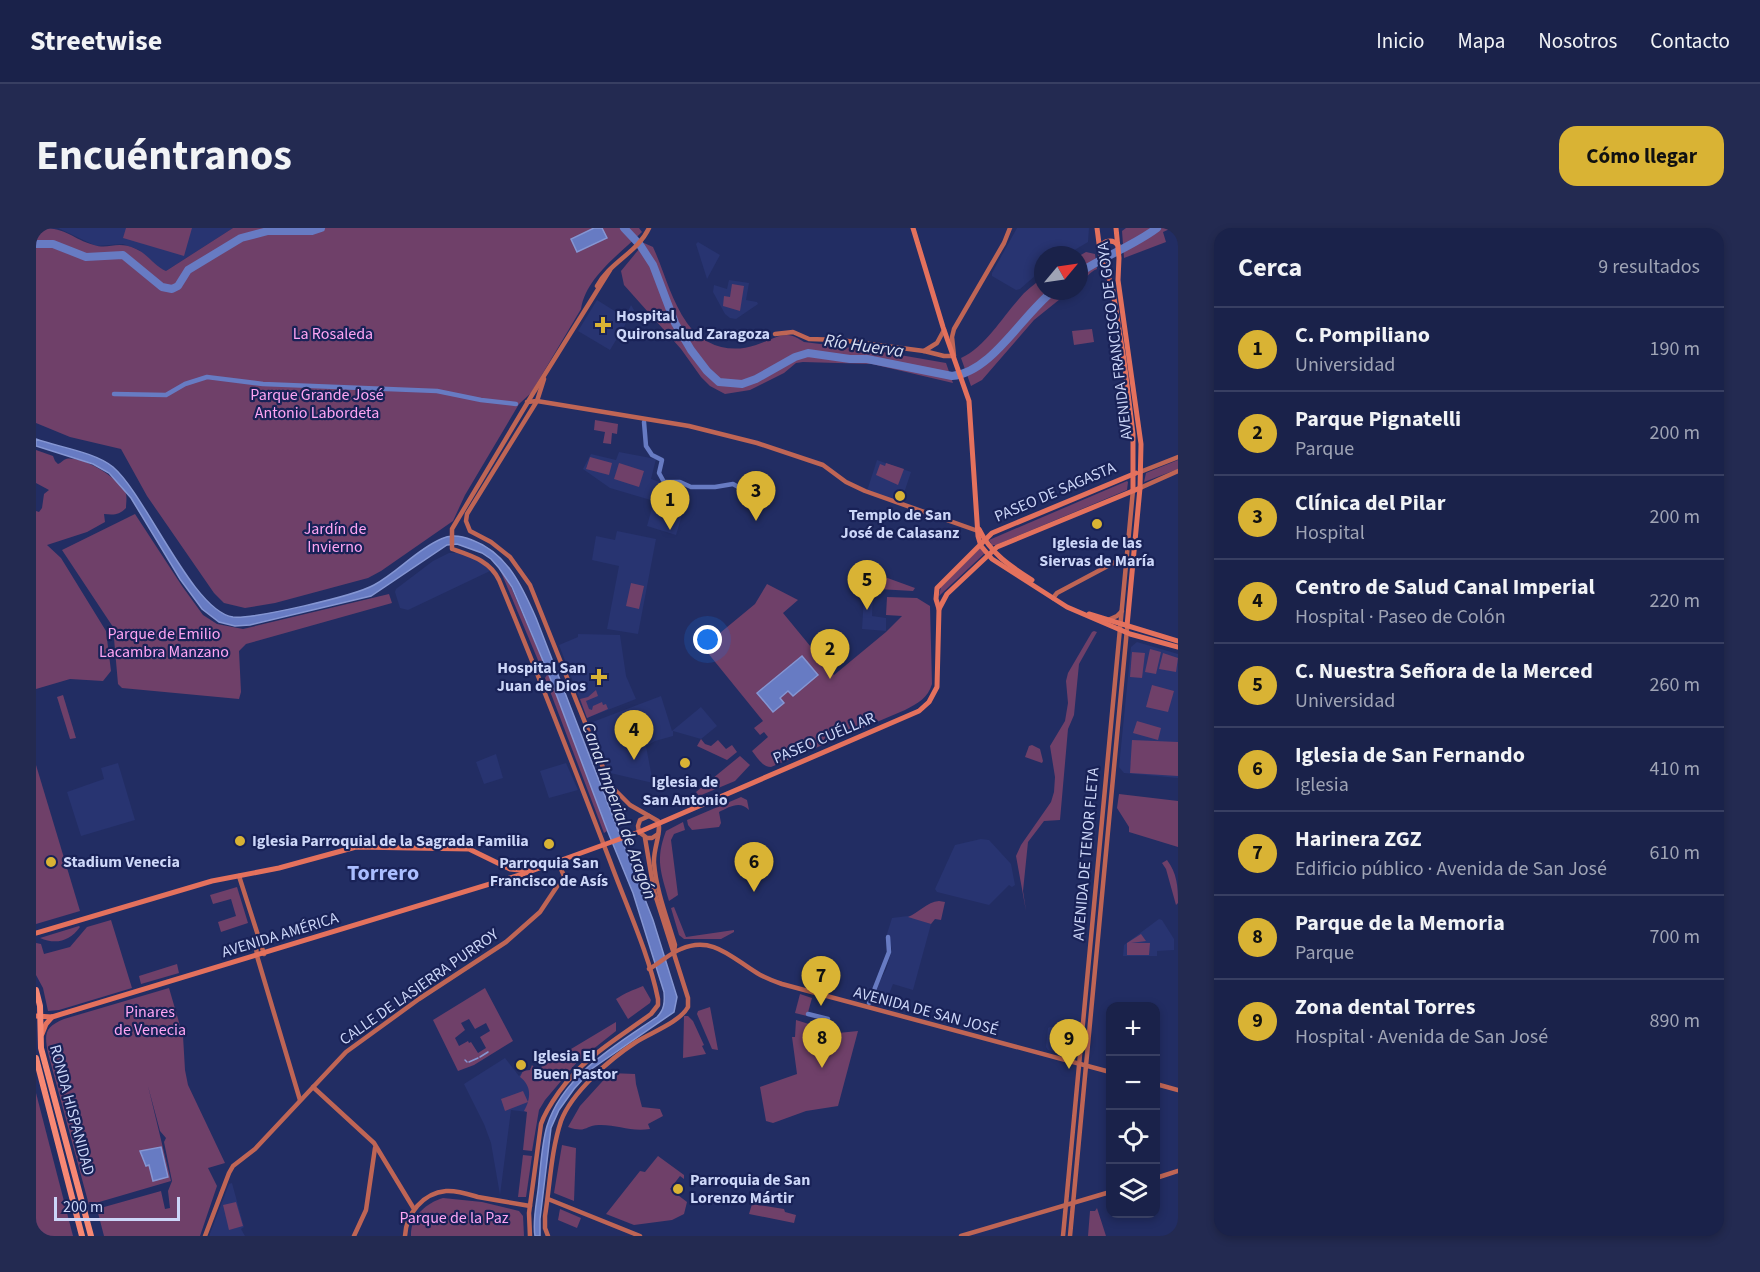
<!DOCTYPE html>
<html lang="es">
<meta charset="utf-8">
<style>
body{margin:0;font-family:"Source Sans 3",sans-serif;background:#232a51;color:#f1f3f6}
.controls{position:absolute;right:18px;bottom:18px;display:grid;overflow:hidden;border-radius:12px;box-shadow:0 3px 9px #0003}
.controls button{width:54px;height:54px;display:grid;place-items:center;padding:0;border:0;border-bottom:2px solid #383f62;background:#1a224a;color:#f1f3f6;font:30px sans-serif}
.compass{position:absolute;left:998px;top:18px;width:54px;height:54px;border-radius:50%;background:#1a224a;box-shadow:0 3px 9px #0003;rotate:61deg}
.scale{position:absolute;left:18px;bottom:15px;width:126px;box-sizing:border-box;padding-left:6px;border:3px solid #ccd6f8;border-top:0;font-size:16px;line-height:21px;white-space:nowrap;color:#ccd6f8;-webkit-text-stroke:4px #192257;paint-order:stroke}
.you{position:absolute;left:672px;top:412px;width:21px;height:21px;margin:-15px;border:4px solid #fff;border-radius:50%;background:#1a73e8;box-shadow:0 0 0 9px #1a73e833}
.badge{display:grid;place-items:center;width:39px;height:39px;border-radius:50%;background:#d9b334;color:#111;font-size:20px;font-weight:700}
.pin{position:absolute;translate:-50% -50px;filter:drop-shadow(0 2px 3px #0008)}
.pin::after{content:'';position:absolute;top:32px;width:21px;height:18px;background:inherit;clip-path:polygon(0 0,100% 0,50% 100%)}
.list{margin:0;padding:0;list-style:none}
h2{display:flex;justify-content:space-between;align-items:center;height:78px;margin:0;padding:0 24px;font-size:26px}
h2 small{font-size:20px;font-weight:400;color:#9fa4b5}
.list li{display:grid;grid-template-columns:39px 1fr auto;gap:18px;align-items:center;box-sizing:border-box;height:84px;padding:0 24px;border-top:2px solid #383f62}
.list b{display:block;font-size:22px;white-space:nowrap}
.list p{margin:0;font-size:20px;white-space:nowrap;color:#9fa4b5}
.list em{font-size:20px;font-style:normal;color:#9fa4b5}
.icon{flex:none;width:33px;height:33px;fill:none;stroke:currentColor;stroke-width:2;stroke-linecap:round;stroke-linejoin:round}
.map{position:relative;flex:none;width:1142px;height:1008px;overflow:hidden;border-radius:18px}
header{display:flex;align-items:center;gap:36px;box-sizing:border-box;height:84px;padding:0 30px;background:#1a224a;border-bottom:2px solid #383f62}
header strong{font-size:28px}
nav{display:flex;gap:33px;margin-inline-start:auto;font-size:21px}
.intro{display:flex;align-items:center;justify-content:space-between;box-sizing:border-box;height:144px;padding:0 36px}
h1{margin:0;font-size:42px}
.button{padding:15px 27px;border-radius:18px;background:#d9b334;color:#111;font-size:21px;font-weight:700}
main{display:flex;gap:36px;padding:0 36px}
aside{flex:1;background:#1a224a;border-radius:18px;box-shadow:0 3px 9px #0003}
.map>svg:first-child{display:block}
.built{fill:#283471}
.green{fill:#6f4069;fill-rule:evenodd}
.water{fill:#677bc3;stroke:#8596d3;stroke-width:1.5}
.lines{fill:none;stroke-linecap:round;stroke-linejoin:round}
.stream{stroke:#8596d3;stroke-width:1.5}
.canal{stroke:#677bc3;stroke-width:4.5}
.river{stroke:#677bc3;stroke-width:8}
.secondary{stroke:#bf6555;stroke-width:4.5}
.primary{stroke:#e4715d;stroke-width:5}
.highway{stroke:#f78874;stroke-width:6}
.rail-casing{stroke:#8994bd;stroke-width:4}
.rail{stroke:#192257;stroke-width:1.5;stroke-dasharray:4.5;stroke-linecap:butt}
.poi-dot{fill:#d9b334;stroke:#192257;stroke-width:2}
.labels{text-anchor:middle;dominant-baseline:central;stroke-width:4.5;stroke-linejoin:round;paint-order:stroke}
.poi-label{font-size:16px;font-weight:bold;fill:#ccd6f8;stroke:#192257;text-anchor:start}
.park-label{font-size:16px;fill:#fea5f3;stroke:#192257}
.street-label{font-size:16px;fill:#ccd6f8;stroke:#192257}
.water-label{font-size:18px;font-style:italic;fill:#d9e0f4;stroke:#192257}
.district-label{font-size:22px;font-weight:bold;fill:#aabdff;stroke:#192257}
</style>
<header>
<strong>Streetwise</strong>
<nav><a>Inicio</a><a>Mapa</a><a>Nosotros</a><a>Contacto</a></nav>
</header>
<div class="intro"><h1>Encuéntranos</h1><a class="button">Cómo llegar</a></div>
<main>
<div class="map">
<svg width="1142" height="1008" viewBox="0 0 1142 1008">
<rect width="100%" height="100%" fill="#222d63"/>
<g class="built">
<polygon points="22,0 197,0 130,43 122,40 103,22 87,16 60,18"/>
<polygon points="981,0 1053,0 1052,14 1030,27 1007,27 1007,41 984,61 980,62 956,48 956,45"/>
<polygon points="662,14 684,27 671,51 660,16"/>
<polygon points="693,52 713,55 710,72 721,74 722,76 700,91 694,90 689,86 677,64 678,57 691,61"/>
<polygon points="561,72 585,87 591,86 595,77 598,82 574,122 542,103"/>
<polygon points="583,224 620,231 615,251 653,264 640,307 611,298 618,273 574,260 547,241 555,226 580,232"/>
<polygon points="841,232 875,244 865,274 831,263"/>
<polygon points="581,303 620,311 602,406 571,401 583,338 556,332 560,308 579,312"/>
<polygon points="413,325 421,325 444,333 454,343 372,382 364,380 359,364 360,361 397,333"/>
<polygon points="828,369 837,369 836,388 850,390 850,403 826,401"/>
<polygon points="542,406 584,407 590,448 600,471 551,490 523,417 542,409"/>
<polygon points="1101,414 1142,426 1142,550 1088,545 1083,539 1095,419"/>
<polygon points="625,468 636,503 665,479 681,498 665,511 637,503 637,508 619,513 610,518 617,555 570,544 568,539 571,537 569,530 554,495"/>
<polygon points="460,526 467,550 448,556 440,534"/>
<polygon points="82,535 99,592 45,608 31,564 68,551 65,540"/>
<polygon points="530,535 542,562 513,570 504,543"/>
<polygon points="945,611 953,612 975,636 979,657 976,659 973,657 953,677 901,664 899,661 919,617"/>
<polygon points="872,688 895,696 877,762 857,756 848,779 835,776 840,760 850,742 856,722 853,710 850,709 856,690"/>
<polygon points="1123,691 1126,692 1138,711 1138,722 1121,723 1121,728 1087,728 1088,717"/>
<polygon points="1014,799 1038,801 1040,804 1038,826 1035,828 1012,822 1010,819 1012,800"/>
<polygon points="469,830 483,848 487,843 494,842 496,837 505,852 491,884 475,882 464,967 455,915 448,896 428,856"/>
<polygon points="196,955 208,999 205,1001 209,1008 173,1008 193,956"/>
</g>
<g class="green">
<path d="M5,0C32,0 36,11 58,17C73,22 81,12 100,21C112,26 118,38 130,43L197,0H603L606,4C584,26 550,49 545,81L495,165L483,176L429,267L417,293L345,343L332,350L239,375L209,380L188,375L178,365L111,268L85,221L34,209L0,195V21L2,1Z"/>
<polygon points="90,0 156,0 148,28 87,10"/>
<polygon points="1090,0 1136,0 1127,4 1130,14 1088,30 1086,3"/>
<path d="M608,15L617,19C628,43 635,72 651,95C667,118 694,126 720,117C730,114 741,107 751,107C758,107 763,111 768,114L841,123L910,135L917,155L836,136L767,134L760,135L748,145L714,162L689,166L674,158L665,149L645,121L588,57L585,43Z"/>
<path d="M1050,24L1059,26L1061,41C1053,44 1050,51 1043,55V28Z"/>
<path d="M1007,50V63H1034L998,92L946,152L935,158L925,130C949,119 965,91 982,72C989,63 998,56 1007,50Z"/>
<polygon points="696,56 708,58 704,83 687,78 688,68 694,69"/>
<polygon points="1056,101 1058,114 1038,117 1036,103"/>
<polygon points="559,192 582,196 581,206 576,205 575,216 567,215 569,204 558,202"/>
<path d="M0,222L17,228L19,233L22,236C25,235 27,232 30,231C46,227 85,251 90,266C91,270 90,276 90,280C83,287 78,287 68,286L69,294L51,304L11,317L25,330L70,403L75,443L67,453L34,451L0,461V283L3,284L6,280L8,266L13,262L0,255Z"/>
<polygon points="554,229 576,235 573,247 550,241"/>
<polygon points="1142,232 1142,241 1108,254 1110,245"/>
<polygon points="583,235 608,243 603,259 578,251"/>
<polygon points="850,235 868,241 862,257 840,247 844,236 849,238"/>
<polygon points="1091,253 1092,254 1091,262 960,317 956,317 953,312"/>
<polygon points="99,286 146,358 167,387 181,396 207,401 353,366 356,375 210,416 203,423 205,464 203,471 86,460 82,456 77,399 26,322"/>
<polygon points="946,318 950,324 903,368 905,359"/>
<polygon points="465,344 475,359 509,438 504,437"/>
<polygon points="846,348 879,360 877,363 842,361"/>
<polygon points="595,355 608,358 603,381 590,378"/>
<path d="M731,356L762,372L747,385L798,447L850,404L866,388L850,387L851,369L881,370L894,378L896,456C892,470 882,475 869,482L735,539C726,539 721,529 716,523L732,509L728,504L724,507L718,500L727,493L667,419L719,376Z"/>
<polygon points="1058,403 1061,404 1043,436 1038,487 1032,501 1024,592 1008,593 992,614 987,663 990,683 980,628 985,617 1015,574 1018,564 1019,549 1014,518 1029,493 1032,475 1030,453 1032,445 1056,404"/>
<polygon points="1114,421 1125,424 1120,446 1109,444"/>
<polygon points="1096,424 1109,425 1106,450 1094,449"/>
<polygon points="1127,425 1142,430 1140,444 1123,441"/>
<polygon points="512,445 567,589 571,603 568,605 509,450"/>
<polygon points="1116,457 1138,463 1132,484 1110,479"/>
<polygon points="560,462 562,468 550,473 553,481 556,482 557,478 566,474 567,477 570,476 572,481 551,490 544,471 552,469"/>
<polygon points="27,467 40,510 34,511 21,469"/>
<polygon points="1101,493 1125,500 1122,512 1097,505"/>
<polygon points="665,511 669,516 675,518 682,512 690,521 696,517 701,524 691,532 661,518"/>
<polygon points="1096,512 1142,514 1142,548 1094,545"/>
<polygon points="996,517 1004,521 1007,533 1006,535 989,529 993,518"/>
<polygon points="704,528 714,537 699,553 663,568 660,564"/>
<polygon points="0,537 44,683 0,696"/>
<polygon points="1083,566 1142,573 1142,619 1093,604 1093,599 1081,580"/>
<path d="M705,569L711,572L713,582C704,572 693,579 683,584L685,595L683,599L656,602L652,597L651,592Z"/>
<path d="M647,594L649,602L638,606L635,612L642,667L633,673C625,644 619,632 630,603Z"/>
<path d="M1131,632C1141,645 1142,659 1142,675L1140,677L1130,641L1126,635Z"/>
<polygon points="201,659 212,695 185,704 182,694 200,688 195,671 177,676 174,667"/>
<path d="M903,673L909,674L905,692L899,691L895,696L872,689C882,685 891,674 903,673Z"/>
<polygon points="638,679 650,709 698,702 698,704 685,711 648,711 643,707 635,680"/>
<polygon points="75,692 96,760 23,782 12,783 7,760 0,747 0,715 5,716 8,726 34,719 51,699"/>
<path d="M43,698L44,699C34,713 20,717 4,710Z"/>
<polygon points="1105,706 1110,713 1095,715 1114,715 1113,727 1091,727 1091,715"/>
<polygon points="141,736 143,745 105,756 103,748"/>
<path d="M607,758L615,772L614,775L592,791L580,771C589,765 597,762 607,758Z"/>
<path d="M133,760L147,808L149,842L152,857L189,935L172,940L181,958L164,1008H68L61,981L125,963L129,981L134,980L132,963L136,953L128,914L130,910L124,903L112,858L135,953L53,977L12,825C8,805 9,799 28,791Z"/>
<path d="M449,760L477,813L438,837L422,843L397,792ZM433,791L439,801L450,795L454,803L444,809L450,820L442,825L435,814L433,815L432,813L423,818L419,810L429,802L425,795Z"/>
<polygon points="764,766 776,770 771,788 759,785"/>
<polygon points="674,779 682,822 676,821 661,786 662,783"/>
<polygon points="648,788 652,788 657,793 668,817 666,818 670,826 647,830"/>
<polygon points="760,792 802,805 822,803 802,878 770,883 737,895 730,893 724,859 761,846 756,809 759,809"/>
<path d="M580,794V803L542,833L509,872L503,882L496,923L487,922L491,884L488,883C495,871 496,858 484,849L487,843L494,842L496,837L500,842Z"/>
<path d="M574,845L599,846L600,856L606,879L624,881L627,888L612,896L614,901C595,904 582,897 565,897C549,896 552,906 532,899L544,878Z"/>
<polygon points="487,863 492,874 469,883 465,871"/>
<polygon points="0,865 37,1008 0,1008"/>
<polygon points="526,917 540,920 538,973 518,965"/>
<polygon points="487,927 496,928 490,969 482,969"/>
<polygon points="622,928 648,947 648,951 644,948 634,961 651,974 648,986 636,992 598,997 570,986 604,943 609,944"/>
<path d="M407,970L446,974L483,983L487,988L488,1008H375C374,989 390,975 407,970Z"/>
<polygon points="200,974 207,998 193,1002 187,977"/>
<polygon points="716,976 748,981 749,984 760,987 758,995 713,986"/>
<polygon points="1061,980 1070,1008 1052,1008 1054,983 1059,983"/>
<polygon points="524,981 545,990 541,1000 522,992"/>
</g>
<g class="water">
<polygon points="558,0 566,0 571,10 541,24 535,11"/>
<path d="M0,211C22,219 59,224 77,239C110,267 157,384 197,389C219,391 318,368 338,357C362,344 380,322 405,311C415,306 426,308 436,312C471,325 486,358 500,390L617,692L641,769L638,784L557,840L538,861L523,882L515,900L504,991V1008H499C496,991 502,970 503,953C505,935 506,915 511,898C527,847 580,817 621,789C628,782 629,775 628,764L597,665L572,604L513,447L476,359L463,340L455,331L446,325L421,316L411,317L335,368L214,397L199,398L183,394L166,381L144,351L95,270L73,245L57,236L0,218Z"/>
<polygon points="766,428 782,447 757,468 752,463 744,470 748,475 737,484 721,465"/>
<polygon points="125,919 132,949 117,953 113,937 110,938 104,923"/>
</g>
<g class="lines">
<g class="stream">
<polyline points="444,829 452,824"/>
<polyline points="429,832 431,834"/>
<polyline points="433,834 442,830"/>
</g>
<g class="canal">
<polyline points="78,166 130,167 149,156 171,149 227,156 401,163 445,172 480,176"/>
<polyline points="608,194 610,218 616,227 626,232 623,245 628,254 644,254 655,259 679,259 697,256 713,265"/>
<polyline points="833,775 853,724 852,709"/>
<polyline points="772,786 792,791"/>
</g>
<g class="river">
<path d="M588,0L604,17L617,37L639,95L655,122L671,143L683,154L706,156L720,151L759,129L772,125L814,131H831L916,148C956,144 986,87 1017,63"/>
<polyline points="0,16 17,16 50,29 87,27 126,59 136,61 142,58 152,42 205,10 232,3 276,3 285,0"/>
<path d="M1043,45C1068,28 1097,18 1121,0"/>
</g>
<g class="secondary">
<path d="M561,58C573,35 602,24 613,0"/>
<polyline points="739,106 757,104 773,111 804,112 888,123 908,128 918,128 916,109 918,101 968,15 974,0"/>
<polyline points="888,123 901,115 908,102"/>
<path d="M508,151L501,173L431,286L430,293L434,303L455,314L474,329L494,357L574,557L594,577L622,593C626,604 617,621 618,635C620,662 631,690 639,717L638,724"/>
<polyline points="491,174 501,173 653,198 721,215 787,237 810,254 829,263 942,303"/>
<polyline points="1104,244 1142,229"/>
<polyline points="1104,260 1142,243"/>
<polyline points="1017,370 1021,365 1083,332 1091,331"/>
<polyline points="1072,392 1081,388 1086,383"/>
<polyline points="613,588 604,592 602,598 603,604 611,610 616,610 622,606"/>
<polyline points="203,648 228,726"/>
<polyline points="222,707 220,719 221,728 264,872"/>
<path d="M613,741C624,735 634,725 645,721C676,707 696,730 721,745C729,750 737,753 746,756L1074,844"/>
<polyline points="1120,856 1142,862"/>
<polyline points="277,859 338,915 378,981"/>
<polyline points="1120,950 1142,943"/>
<polyline points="512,971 604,1008"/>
<polyline points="169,1008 193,945 197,938 219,921 310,824 383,771 470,714 504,684 528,648 522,634"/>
<polyline points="318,1008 330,982 339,920"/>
<path d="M369,1008C370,986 387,965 410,963C420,962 432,966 442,969C459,972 477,975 494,978"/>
<path d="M494,1008L493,985L505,896C509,884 516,874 523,864C549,828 581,811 615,786L622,777V771C613,726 590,677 574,633C538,539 502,445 463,352C454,333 436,328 416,321V301L496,167L574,42"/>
<path d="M512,1008L509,1000V988C514,957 515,923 525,893C536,864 574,831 600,814C614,805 644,794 652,779V770L618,663L609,610"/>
<polyline points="925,1008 1074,964"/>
<polyline points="1027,1008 1097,262"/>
<polyline points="1034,1008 1091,401"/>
</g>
<g class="primary">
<polyline points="877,0 907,99 933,173 942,308 945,318 956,331 1031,379 1094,406 1142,419"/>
<polyline points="1061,0 1065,31 1076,58 1088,132 1097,206 1097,262"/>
<polyline points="1080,0 1083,30 1082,52 1105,216 1104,260 1091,398"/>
<path d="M1064,19C1068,13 1076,10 1082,17"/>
<path d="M943,301C955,326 974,338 996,352"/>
<polyline points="903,381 900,371 901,360 956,305 1100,245"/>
<polyline points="1053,386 1142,413"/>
<polyline points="0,705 176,653 243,640 320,619 433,621 474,641 493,643"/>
<polyline points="0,788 16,789 487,646 603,604 883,483 893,474 901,459 903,381 911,366 961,319 1104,260"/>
<polyline points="6,806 10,796 16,789"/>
</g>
<g class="highway">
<polyline points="0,762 4,778 5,820 55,1008"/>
<polyline points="0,830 46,1008"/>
</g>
<defs>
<polyline id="rail" points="1069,18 1072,34"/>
</defs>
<use href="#rail" class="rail-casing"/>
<use href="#rail" class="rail"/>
</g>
<g class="poi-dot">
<path d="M564 88h6v6h6v6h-6v6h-6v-6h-6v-6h6z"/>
<circle cx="864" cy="268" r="6"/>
<circle cx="1061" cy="296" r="6"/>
<path d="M560 440h6v6h6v6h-6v6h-6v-6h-6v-6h6z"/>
<circle cx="649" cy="535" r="6"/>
<circle cx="204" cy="613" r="6"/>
<circle cx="513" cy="616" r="6"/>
<circle cx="15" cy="634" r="6"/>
<circle cx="485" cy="837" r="6"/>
<circle cx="642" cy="961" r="6"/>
</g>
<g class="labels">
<g class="poi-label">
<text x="580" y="88">Hospital<tspan x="580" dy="18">Quironsalud Zaragoza</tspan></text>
<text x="864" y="287" text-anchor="middle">Templo de San<tspan x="864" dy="18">José de Calasanz</tspan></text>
<text x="1061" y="315" text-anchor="middle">Iglesia de las<tspan x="1061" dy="18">Siervas de María</tspan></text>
<text x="550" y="440" text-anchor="end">Hospital San<tspan x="550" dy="18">Juan de Dios</tspan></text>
<text x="649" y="554" text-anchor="middle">Iglesia de<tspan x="649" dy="18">San Antonio</tspan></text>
<text x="216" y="613">Iglesia Parroquial de la Sagrada Familia</text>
<text x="27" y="634">Stadium Venecia</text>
<text x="513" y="635" text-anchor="middle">Parroquia San<tspan x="513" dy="18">Francisco de Asís</tspan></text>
<text x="497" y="828">Iglesia El<tspan x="497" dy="18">Buen Pastor</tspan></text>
<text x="654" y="952">Parroquia de San<tspan x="654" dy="18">Lorenzo Mártir</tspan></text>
</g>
<g class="park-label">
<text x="297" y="106">La Rosaleda</text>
<text x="281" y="167">Parque Grande José<tspan x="281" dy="18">Antonio Labordeta</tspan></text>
<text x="299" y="301">Jardín de<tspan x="299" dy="18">Invierno</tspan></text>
<text x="128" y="406">Parque de Emilio<tspan x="128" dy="18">Lacambra Manzano</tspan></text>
<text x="114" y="784">Pinares<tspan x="114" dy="18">de Venecia</tspan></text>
<text x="418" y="990">Parque de la Paz</text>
</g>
<g class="street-label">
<text transform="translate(1079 113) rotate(-97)">AVENIDA FRANCISCO DE GOYA</text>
<text transform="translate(1019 264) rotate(-23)">PASEO DE SAGASTA</text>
<text transform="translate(788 510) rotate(-23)">PASEO CUÉLLAR</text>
<text transform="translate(1050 626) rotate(-85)">AVENIDA DE TENOR FLETA</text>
<text transform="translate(244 707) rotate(-17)">AVENIDA AMÉRICA</text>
<text transform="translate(383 759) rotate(-35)">CALLE DE LASIERRA PURROY</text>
<text transform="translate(890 783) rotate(15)">AVENIDA DE SAN JOSÉ</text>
<text transform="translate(36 882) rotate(75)">RONDA HISPANIDAD</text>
</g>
<g class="water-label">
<text transform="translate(828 118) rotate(8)">Río Huerva</text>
<text transform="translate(583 583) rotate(70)">Canal Imperial de Aragón</text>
</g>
<g class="district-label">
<text x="347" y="645">Torrero</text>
</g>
</g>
</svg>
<div class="controls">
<button>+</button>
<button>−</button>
<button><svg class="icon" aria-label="locate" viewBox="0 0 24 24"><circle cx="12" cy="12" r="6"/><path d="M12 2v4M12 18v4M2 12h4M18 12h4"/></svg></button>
<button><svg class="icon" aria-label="layers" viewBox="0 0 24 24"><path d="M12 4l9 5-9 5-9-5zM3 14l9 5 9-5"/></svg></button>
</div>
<svg class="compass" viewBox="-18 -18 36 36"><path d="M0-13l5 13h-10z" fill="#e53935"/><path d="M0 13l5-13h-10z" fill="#9fa4b5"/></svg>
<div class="scale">200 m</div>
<div class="you"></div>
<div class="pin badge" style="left:634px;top:302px">1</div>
<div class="pin badge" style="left:794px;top:451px">2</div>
<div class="pin badge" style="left:720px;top:293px">3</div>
<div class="pin badge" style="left:598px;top:532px">4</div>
<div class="pin badge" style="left:831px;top:382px">5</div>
<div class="pin badge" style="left:718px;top:664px">6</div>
<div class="pin badge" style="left:785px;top:778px">7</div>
<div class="pin badge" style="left:786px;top:840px">8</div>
<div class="pin badge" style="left:1033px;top:841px">9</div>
</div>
<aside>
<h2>Cerca<small>9 resultados</small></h2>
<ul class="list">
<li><span class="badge">1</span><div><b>C. Pompiliano</b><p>Universidad</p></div><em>190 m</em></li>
<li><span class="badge">2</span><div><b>Parque Pignatelli</b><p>Parque</p></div><em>200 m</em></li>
<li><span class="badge">3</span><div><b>Clínica del Pilar</b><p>Hospital</p></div><em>200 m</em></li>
<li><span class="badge">4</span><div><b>Centro de Salud Canal Imperial</b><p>Hospital · Paseo de Colón</p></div><em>220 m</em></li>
<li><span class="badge">5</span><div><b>C. Nuestra Señora de la Merced</b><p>Universidad</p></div><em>260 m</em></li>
<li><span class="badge">6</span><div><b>Iglesia de San Fernando</b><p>Iglesia</p></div><em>410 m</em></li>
<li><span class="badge">7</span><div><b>Harinera ZGZ</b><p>Edificio público · Avenida de San José</p></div><em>610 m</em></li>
<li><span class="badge">8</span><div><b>Parque de la Memoria</b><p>Parque</p></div><em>700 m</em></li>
<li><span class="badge">9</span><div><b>Zona dental Torres</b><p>Hospital · Avenida de San José</p></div><em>890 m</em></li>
</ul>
</aside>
</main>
